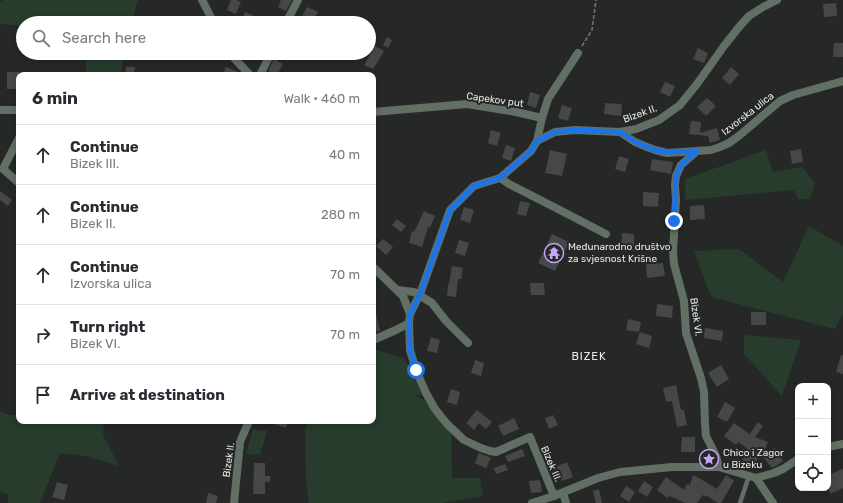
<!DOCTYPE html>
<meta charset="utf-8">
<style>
body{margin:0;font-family:Rubik,sans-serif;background:#f7f7f7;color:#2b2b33}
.controls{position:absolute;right:12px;bottom:12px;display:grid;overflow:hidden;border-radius:8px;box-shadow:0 2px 6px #0003}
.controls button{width:36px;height:36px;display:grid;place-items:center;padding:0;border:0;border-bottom:1px solid #e1e1e2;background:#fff;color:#2b2b33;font:20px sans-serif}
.stop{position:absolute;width:12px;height:12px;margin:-9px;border:3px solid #1a73e8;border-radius:50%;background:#fff}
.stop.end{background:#1a73e8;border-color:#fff;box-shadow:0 1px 4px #0008}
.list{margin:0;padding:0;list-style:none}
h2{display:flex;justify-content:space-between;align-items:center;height:52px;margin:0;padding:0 16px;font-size:17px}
h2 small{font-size:13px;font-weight:400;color:#7c7c81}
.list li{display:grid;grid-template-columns:26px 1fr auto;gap:12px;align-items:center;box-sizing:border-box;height:60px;padding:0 16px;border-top:1px solid #e1e1e2}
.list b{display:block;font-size:15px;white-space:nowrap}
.list p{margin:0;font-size:13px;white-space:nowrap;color:#7c7c81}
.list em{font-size:13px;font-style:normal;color:#7c7c81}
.icon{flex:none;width:22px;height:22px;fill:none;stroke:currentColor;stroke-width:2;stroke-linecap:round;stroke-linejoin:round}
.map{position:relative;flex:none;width:843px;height:503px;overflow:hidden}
.search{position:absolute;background:#fff;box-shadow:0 2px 6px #0003;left:16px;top:16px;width:360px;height:44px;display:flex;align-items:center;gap:10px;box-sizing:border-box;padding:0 14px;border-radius:22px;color:#7c7c81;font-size:15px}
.panel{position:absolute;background:#fff;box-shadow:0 2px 6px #0003;left:16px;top:72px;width:360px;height:352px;border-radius:8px}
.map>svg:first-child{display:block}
.green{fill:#273c2d}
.building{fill:#454846}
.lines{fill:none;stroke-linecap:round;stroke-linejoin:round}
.path{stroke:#767877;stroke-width:1.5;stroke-dasharray:4 2;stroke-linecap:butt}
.service{stroke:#626f65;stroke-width:4.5}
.minor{stroke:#626f65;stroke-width:8}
.tertiary{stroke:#626f65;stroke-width:8}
.route{stroke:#1a73e8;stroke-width:5}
.labels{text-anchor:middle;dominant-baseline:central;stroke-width:4;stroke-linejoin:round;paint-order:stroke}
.street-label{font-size:10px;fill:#e6e7e6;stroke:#252826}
.poi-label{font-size:10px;fill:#e6e7e6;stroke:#252826;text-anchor:start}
.neighbourhood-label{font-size:11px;letter-spacing:1px;fill:#e6e7e6;stroke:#252826}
</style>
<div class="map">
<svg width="843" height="503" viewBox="0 0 843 503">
<rect width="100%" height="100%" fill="#252826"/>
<g class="green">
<polygon points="3,0 138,0 131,23 23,23 23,26 0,24 0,2"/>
<polygon points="86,53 124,53 121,75 86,75"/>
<polygon points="766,150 773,172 802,167 815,183 810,199 798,199 794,190 685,200 685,179"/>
<polygon points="809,226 843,246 843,314 835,329 711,297 694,251 739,249 783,282"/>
<polygon points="744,335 801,340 782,396 744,354"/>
<polygon points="373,349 404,358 424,395 413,395 433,404 451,428 452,478 480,478 483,496 442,503 309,503 306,481 305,430 309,421 373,421"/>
<polygon points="0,411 9,415 19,415 19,421 104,421 103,435 119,466 85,456 60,453 40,503 8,503 8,494 0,492"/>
<polygon points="253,429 267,431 260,455 246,454"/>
</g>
<g class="building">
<polygon points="231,0 236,0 241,2 236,14 227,10"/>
<polygon points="281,0 292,0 286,11 278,7"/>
<polygon points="836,3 837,16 824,17 823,4"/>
<polygon points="307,7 318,12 312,23 310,23 301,18"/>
<polygon points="245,12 254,16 251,23 240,23"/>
<polygon points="387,37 392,40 388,48 383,45"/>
<polygon points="834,43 843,43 843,57 833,57"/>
<polygon points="375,46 384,51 373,69 364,65"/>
<polygon points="698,48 708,53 704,63 693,59"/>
<polygon points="244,53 263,53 264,54 261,60"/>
<polygon points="274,59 283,64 277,75 268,71"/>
<polygon points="126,67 135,67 134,75 126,75"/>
<polygon points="226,67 241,73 242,75 223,75"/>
<polygon points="731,67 739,74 730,85 722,78"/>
<rect x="7" y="72" width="12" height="17"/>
<polygon points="665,82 675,86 670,97 660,92"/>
<polygon points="530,92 540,95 536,108 527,105"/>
<polygon points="707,98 716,106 706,116 697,107"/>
<polygon points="605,103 622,104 621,116 604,114"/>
<polygon points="562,105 572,108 568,121 558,118"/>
<polygon points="691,121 701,122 700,133 717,128 720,140 710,143 708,136 689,134"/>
<polygon points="491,130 501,133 497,146 488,143"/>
<polygon points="506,145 515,148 511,161 502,158"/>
<polygon points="801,149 803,162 792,164 790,151"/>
<polygon points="550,150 567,154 562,176 545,173"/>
<polygon points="619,156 629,159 625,172 615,169"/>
<polygon points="652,159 673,162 671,174 650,170"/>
<polygon points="0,191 12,200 8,206 0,200"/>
<polygon points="643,192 659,193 658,207 643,206"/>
<polygon points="520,201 530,203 526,216 517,214"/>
<polygon points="704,205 705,219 690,220 690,206"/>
<polygon points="464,207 474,210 470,223 460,220"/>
<polygon points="424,211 435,216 430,228 428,227 422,247 409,243 412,231 414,232"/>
<polygon points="397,219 406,226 401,232 392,225"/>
<polygon points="622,233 634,234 634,251 621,250"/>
<polygon points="552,234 569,242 555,271 538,263"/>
<polygon points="383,239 393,247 386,255 376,246"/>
<polygon points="459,240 469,243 465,256 455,253"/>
<polygon points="663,263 665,276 647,278 646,264"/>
<polygon points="452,266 463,268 461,279 458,279 456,297 447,296 448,284 449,284"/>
<polygon points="530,283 544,283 545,295 531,295"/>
<polygon points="657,304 673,306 672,318 656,316"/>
<polygon points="375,309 380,331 373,332 373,310"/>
<rect x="751" y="312" width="15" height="13"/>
<polygon points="628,319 641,322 639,332 626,330"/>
<polygon points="705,328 723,331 722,341 704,338"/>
<polygon points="640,332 652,336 649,348 636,344"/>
<polygon points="431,337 440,340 437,353 427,351"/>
<polygon points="841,355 843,355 843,374 836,372"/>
<polygon points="475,360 484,363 481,376 471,373"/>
<polygon points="721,365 729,379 717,387 708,373"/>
<polygon points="676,385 681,410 684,410 687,425 677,427 672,401 666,402 663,388"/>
<polygon points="451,389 460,392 457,405 447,402"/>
<polygon points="725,402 735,408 727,422 717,417"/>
<polygon points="477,410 492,422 486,429 479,423 474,430 466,423"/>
<polygon points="553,415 558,425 549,429 545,418"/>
<polygon points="514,418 519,429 503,436 498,426"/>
<polygon points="269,421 288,421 286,428 269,422"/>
<polygon points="758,422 763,426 755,437 768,442 762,455 760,452 754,467 742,462 747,448 738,442 736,445 724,436 734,423 748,433 750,434"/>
<polygon points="682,437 695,437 695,452 681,452"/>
<polygon points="774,448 783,461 776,466 772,468 763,457"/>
<polygon points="522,449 525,456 508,462 505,456"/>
<polygon points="479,453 491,458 486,468 475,463"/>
<polygon points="567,462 573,477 562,481 556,467"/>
<polygon points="254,463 265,463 265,476 270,476 270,482 265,482 265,494 253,494"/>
<polygon points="505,464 508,470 496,474 494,468"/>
<polygon points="843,469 843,488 830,494 828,488 828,475"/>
<polygon points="693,475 699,478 717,489 726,475 734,481 721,503 718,503 707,496 707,497 703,495 697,503 686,503 669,496 668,498 657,490 666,477 684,490 687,484 690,485"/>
<polygon points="540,480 542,492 531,493 529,481"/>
<polygon points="644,481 653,487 647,497 638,491"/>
<polygon points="57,482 68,485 64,500 52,497"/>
<polygon points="626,486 635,492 629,502 620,496"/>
<polygon points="599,489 602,503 596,503 593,491"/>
<polygon points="208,493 218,496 216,503 206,503"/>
</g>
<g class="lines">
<polyline class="path" points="582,46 592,30 596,0"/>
<polyline class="service" points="740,503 749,476"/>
<g class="minor">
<polyline points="286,23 298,0"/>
<polyline points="260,75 271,53"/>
<polyline points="0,110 19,110"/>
<polyline points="373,112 467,104 516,112 542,118 537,141"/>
<polyline points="542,118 548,99 578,53"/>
<polyline points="620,132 635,142 647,147 655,150 667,153 711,150 720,147 729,143 740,135 780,101 793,95 843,81"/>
<polyline points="19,138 3,169 19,183"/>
<polyline points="697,151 681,165 676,176 675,185 676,200 673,251 674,264 684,301 686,333 701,378 704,392 705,425 706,436 716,456 719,467"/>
<polyline points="500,178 509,184 556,208 606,234"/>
<polyline points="397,290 414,292 432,303 446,321 468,343"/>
<polyline points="410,314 420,294 450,210 474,186 500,178 531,151 537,141 555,132 575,130 620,132 636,129 659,120 680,105 697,84 724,46 739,27 749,16 763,7 777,0"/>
<polyline points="409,323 410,350 416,370 426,393 435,409 447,424 464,440 481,448 490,451 496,452 530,437 554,496 598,478 620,472 672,467 719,467 756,478 774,473 783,469 798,459"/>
<polyline points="828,447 843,444"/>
<polyline points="756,478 773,503"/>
<polyline points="563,493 566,503"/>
<polyline points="532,503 554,496"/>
</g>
<g class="tertiary">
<polyline points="202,0 214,23"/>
<polyline points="230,53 232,56 250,75"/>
<polyline points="373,267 403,296 410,314 409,323 396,330 373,340"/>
<polyline points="234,503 240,442 249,421"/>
</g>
</g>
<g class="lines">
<polyline class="route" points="416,370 410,350 409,323 410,314 420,294 450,210 474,186 500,178 531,151 537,141 555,132 575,130 620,132 635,142 655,150 667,152 697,151 681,165 676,176 674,221"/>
</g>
<defs>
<symbol id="temple-ring" viewBox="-11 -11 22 22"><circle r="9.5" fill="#252826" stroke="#c5a7f1" stroke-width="1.5"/><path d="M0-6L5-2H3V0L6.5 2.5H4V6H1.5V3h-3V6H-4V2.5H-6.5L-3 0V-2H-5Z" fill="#c5a7f1"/></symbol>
<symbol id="sight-ring" viewBox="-11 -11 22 22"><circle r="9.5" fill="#252826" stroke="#c5a7f1" stroke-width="1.5"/><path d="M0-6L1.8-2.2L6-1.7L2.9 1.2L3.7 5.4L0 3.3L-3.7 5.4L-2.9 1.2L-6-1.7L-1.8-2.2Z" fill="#c5a7f1"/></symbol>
</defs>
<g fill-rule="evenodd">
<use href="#temple-ring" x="543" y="242" width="22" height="22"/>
<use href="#sight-ring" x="698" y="448" width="22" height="22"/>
</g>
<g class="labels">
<g class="street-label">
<text transform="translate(495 100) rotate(8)">Capekov put</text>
<text transform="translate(640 114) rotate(-20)">Bizek II.</text>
<text transform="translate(748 114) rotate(-38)">Izvorska ulica</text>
<text transform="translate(696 317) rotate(82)">Bizek VI.</text>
<text transform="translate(229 460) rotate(-82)">Bizek II.</text>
<text transform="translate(551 464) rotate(67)">Bizek III.</text>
</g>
<g class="poi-label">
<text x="568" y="247">Međunarodno društvo<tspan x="568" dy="12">za svjesnost Krišne</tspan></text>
<text x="723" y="453">Chico i Zagor<tspan x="723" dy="12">u Bizeku</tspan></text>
</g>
<g class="neighbourhood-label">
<text x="589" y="356">BIZEK</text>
</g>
</g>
</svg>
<div class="controls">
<button>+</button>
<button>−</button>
<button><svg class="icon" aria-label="locate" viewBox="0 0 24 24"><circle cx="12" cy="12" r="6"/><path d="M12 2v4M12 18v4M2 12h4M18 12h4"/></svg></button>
</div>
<div class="stop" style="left:416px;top:370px"></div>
<div class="stop end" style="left:674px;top:221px"></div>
<div class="search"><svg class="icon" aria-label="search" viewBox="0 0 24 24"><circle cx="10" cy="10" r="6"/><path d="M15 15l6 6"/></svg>Search here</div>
<section class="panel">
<h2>6 min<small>Walk · 460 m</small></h2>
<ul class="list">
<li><svg class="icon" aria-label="ahead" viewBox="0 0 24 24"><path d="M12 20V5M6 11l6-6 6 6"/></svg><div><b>Continue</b><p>Bizek III.</p></div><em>40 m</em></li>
<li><svg class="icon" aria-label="ahead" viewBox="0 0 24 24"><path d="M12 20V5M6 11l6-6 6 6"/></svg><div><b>Continue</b><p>Bizek II.</p></div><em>280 m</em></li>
<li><svg class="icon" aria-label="ahead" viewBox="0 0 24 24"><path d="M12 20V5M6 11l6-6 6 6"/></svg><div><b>Continue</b><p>Izvorska ulica</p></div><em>70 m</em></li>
<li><svg class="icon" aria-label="right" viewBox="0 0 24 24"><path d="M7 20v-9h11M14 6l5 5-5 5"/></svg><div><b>Turn right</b><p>Bizek VI.</p></div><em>70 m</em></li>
<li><svg class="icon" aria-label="arrive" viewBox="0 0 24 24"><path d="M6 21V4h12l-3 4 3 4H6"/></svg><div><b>Arrive at destination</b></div></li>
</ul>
</section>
</div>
